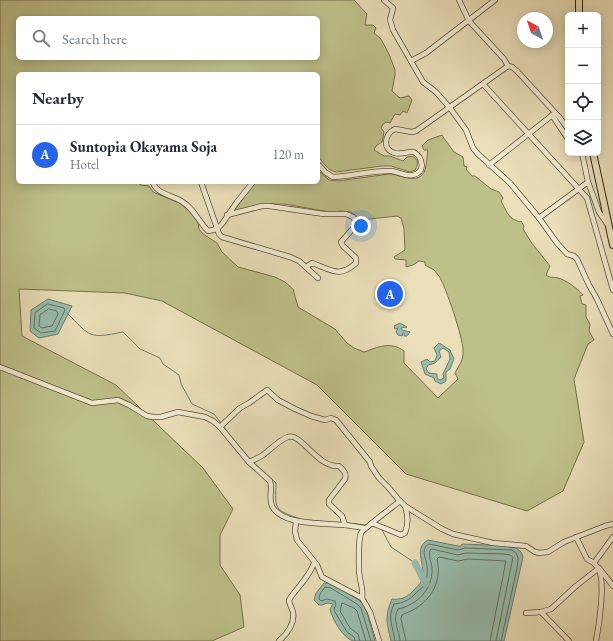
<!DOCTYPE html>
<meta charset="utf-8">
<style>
body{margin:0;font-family:"EB Garamond",serif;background:#f2f2f3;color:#1f2937}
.controls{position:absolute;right:12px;top:12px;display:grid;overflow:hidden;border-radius:6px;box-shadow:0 2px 10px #0003}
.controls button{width:36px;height:36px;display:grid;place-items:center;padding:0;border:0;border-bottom:1px solid #e0e1e3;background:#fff;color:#1f2937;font:20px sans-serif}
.compass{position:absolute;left:517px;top:12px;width:36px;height:36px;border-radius:50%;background:#fff;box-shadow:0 2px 10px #0003;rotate:320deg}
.you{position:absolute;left:361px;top:226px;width:14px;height:14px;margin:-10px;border:3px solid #fff;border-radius:50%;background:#1a73e8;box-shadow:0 0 0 6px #1a73e833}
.badge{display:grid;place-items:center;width:26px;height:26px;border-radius:50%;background:#2563eb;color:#fff;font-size:13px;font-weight:700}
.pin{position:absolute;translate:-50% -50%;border:2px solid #fff;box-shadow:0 1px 4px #0006}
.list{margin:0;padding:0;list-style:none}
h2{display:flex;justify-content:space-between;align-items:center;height:52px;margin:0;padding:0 16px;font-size:17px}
h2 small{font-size:13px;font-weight:400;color:#747a83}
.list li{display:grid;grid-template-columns:26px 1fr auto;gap:12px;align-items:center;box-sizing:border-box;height:60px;padding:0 16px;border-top:1px solid #e0e1e3}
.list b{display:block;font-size:15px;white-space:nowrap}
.list p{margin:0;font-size:13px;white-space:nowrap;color:#747a83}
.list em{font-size:13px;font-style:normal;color:#747a83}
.icon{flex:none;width:22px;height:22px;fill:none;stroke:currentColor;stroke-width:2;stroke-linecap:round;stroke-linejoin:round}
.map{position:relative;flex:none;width:613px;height:641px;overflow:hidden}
.search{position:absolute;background:#fff;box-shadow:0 2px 10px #0003;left:16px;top:16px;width:304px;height:44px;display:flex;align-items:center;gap:10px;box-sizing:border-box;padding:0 14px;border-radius:6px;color:#747a83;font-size:15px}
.panel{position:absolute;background:#fff;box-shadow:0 2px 10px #0003;left:16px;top:72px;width:304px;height:112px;border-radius:6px}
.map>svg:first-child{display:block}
.green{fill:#bec08a;stroke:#78714c;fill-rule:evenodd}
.water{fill:#98bdaf;stroke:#6f7f6f;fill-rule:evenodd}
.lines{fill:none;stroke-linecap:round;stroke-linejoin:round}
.shore{stroke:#64705f;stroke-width:1}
.stream{stroke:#6f7f6f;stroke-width:1}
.river{stroke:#98bdaf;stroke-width:7}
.minor-casing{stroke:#5f513a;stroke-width:6}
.major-casing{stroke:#31220f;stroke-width:8}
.minor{stroke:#f1ead2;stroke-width:4.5}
.major{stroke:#eadfb9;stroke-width:6}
</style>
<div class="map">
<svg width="613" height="641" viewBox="0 0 613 641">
<rect width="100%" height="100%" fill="#eadfb9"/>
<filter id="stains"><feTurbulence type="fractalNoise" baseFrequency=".005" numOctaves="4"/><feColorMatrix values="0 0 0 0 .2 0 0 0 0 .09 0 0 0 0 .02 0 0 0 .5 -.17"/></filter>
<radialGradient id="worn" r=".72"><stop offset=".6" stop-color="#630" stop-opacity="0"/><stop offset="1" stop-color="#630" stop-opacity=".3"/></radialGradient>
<path class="green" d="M0,0H354L367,14L365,25H373L376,28L374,33L381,39L389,54L395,70V75L392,91L400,98L409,96L412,100L407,113L403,111L400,115L395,114L390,123L386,122L383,124L381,128L384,132L382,142L376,146L374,150L384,156H390L403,161L407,157L412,156C418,159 419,164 415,170L410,172L391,166H382L336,172C328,171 323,162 318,156V74H18V182H137L141,185L149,186L153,192L179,203L185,207L194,216L198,222L199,229L203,234L217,243L222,252L238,267L275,277L285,282L293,289L298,307L335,329L347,343L354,348L364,352C378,347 391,341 404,351V363L438,398L458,379L455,373C459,365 464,360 463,350C463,338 446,287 439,276L434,270L425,265V262L419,261L413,265L406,267V260L395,259L394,257L405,250L404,229L401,218L397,216L361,220L351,212L341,211L330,212L284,204H270L234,211L255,182H318V170L329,180L338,181L389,174C401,174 422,188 426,166C427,160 427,156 428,150H424L422,146L428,140L442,135L443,137L454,152L463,157L464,166L467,167L466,169L472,176H475L491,189L499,192L503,198L501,201C504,206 507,215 513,219C515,220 517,220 519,222L521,221L524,226L523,229L531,242L550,266L546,275C550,278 553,277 558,278C566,280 577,288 583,295L580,296L582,304L586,305V317L590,324L589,331L594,340L588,344L574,379L584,442L563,491L527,511L406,474L317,385L162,301L125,293L19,289L22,336L116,385L203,468L233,509L220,535V565L240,595L244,627L212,641H0ZM18,18H318V58H18Z"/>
<g class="water">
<polygon points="48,299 72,306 58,334 39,338 30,331 31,310"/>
<polygon points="400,323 407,327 401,328 402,330 410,332 407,336 404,336 404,333 403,333 402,336 398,335 396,332 398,328 395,329 394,326"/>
<path d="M439,343L450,350L454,359L450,369L446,372V381L441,384L435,381L434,378L425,374L421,362L427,359L430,362L435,361L437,355L434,348ZM443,348L449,352L450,359L443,374L444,378L440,380L437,378V374L429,373L426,369L428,365C437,363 435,363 441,357L439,351Z"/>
<path d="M428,540L458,546H461L462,544L514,546L521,552L523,557L504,641H391C387,622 384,618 392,599C400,600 406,598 412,592C415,588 420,585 422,580C427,567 412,548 428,540Z"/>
<path d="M324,583L332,584L359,600L365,606L375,641C369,641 359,641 353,641C343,638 332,619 330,609L333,604L327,603L322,605H319L314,600L316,593Z"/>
</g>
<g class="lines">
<g class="shore">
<polygon points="48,304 64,308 65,310 55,331 41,333 34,328 35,313"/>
<polygon points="49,309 57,311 58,314 52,326 42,328 39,326 40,315"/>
<polyline points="355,641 354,637 347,632 335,612 334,609 336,605 335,601 327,599 321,601 319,599 320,594 325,587 331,588 357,604 361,608 371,641"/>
<polyline points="360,641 358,634 350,628 340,611 342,603 354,608 357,611 366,641"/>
<path d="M395,641C393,626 387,619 394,604C403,603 410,600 416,593C420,589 424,587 426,582C427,577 428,571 427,566C426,558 420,549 429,544L458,550L465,548L512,550C520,555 518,560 517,568L501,641"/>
<path d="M400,641C399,630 392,619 398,609C417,605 433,589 432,569C432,562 428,557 430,550L432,549L458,555L466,553L505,554L510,555L513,557L496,641"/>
<path d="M406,641L401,619L402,615C405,613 409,612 413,610C432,599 442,581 437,559L439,557L458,561L468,559L506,561L490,641"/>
</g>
<g class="stream">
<path d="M67,313C91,337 88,339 123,332L140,349L160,358L163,364L179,375L181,384L192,404L214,414L221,423"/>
<polyline points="224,427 230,436"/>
<polyline points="233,440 251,460"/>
<path d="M253,462L276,483C275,510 274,510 301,519"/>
<polyline points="308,520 330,522"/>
<polyline points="348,523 366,525"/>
<polyline points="381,528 391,547 415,563"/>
</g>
<polyline class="river" points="415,563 426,584"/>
<defs>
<g id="minor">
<polyline points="384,0 393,8 390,20 393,30 423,82 436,92 450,108 466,130 473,148 478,154 510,183 539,218 557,243 567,254 574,256 577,259 589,285 597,299 613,334"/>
<polyline points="459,0 469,21 504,59 508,66"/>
<polyline points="411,61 426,53 495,0"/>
<polyline points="483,84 587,198 613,290"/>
<polyline points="552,115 568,139"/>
<polyline points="582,153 588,182 599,212 608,225"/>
<path d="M318,164L325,172L333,177C353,176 373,170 392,171C399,172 406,177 413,175C426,172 423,158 414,152C408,151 401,155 395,153C382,150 384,134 395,129L412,132L416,131L508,66L512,67L517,71L560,118L568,129"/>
<polyline points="489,165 555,113"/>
<polyline points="201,182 219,234 222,237 290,257 299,261 318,278"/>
<path d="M153,183C157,194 172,195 181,201C194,208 198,221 208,231L217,229L222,224L237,202L253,182"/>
<path d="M227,215L262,206H269L324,214H346L353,217L356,222V225L341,242L343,246L356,258V263C339,279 330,269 312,263L306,267"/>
<polyline points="539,218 588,182"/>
<path d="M0,367L92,403L118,400L129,405L147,416L153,417H161L178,412L205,417L213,421L220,427L249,462L270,481C273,489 268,498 272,506C282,526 326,523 345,525C352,526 358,527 364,528"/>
<polyline points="220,427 240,408 249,403 267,390 278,400 295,409 311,416 325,420 331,418 336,420 370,462 371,466 379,478 388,487 398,499 405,506 442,529 453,534 493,543 526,546 535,552 539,553 548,552 564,542 605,526 613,524"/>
<path d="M249,462C254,460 258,458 263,455C271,449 279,440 288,437C301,432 317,468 339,466C343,470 347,473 345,479L329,500V504L342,516L345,525"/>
<polyline points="296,521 295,531 297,540 317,565 322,577 362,598 370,612 379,641"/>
<path d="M372,523L401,535L405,533C409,523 408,515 405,506"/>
<polyline points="576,537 587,559 594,563"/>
<path d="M362,598C364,589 359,580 359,570C359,562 358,540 361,533C363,529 394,506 400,501"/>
<polyline points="541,612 569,641"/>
<polyline points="526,613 541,612 551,609 576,586 599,568 613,586"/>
<path d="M279,641C287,634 295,624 293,612C292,608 289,604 289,600C297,587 309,578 314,563"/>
<path d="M596,641C599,626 606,580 598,568C597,566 595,565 594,563L613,537"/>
</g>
<g id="major">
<polyline points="579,0 579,15"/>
<polyline points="593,153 613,245"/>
</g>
</defs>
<use href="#minor" class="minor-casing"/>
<use href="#major" class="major-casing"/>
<use href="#minor" class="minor"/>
<use href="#major" class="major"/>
</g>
<rect width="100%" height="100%" filter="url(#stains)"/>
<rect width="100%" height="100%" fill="url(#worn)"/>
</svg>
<div class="controls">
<button>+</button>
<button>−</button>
<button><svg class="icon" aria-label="locate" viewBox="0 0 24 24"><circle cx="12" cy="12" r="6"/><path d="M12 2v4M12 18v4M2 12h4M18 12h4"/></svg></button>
<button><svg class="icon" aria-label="layers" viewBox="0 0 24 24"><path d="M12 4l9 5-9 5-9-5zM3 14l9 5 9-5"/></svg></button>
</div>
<svg class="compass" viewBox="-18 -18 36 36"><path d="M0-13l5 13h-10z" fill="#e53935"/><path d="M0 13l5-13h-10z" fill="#747a83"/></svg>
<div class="you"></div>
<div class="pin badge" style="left:390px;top:294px">A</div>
<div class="search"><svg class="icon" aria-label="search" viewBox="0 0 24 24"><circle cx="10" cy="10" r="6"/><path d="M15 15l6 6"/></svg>Search here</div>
<section class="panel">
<h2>Nearby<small></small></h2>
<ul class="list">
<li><span class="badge">A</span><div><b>Suntopia Okayama Soja</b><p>Hotel</p></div><em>120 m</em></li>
</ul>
</section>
</div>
